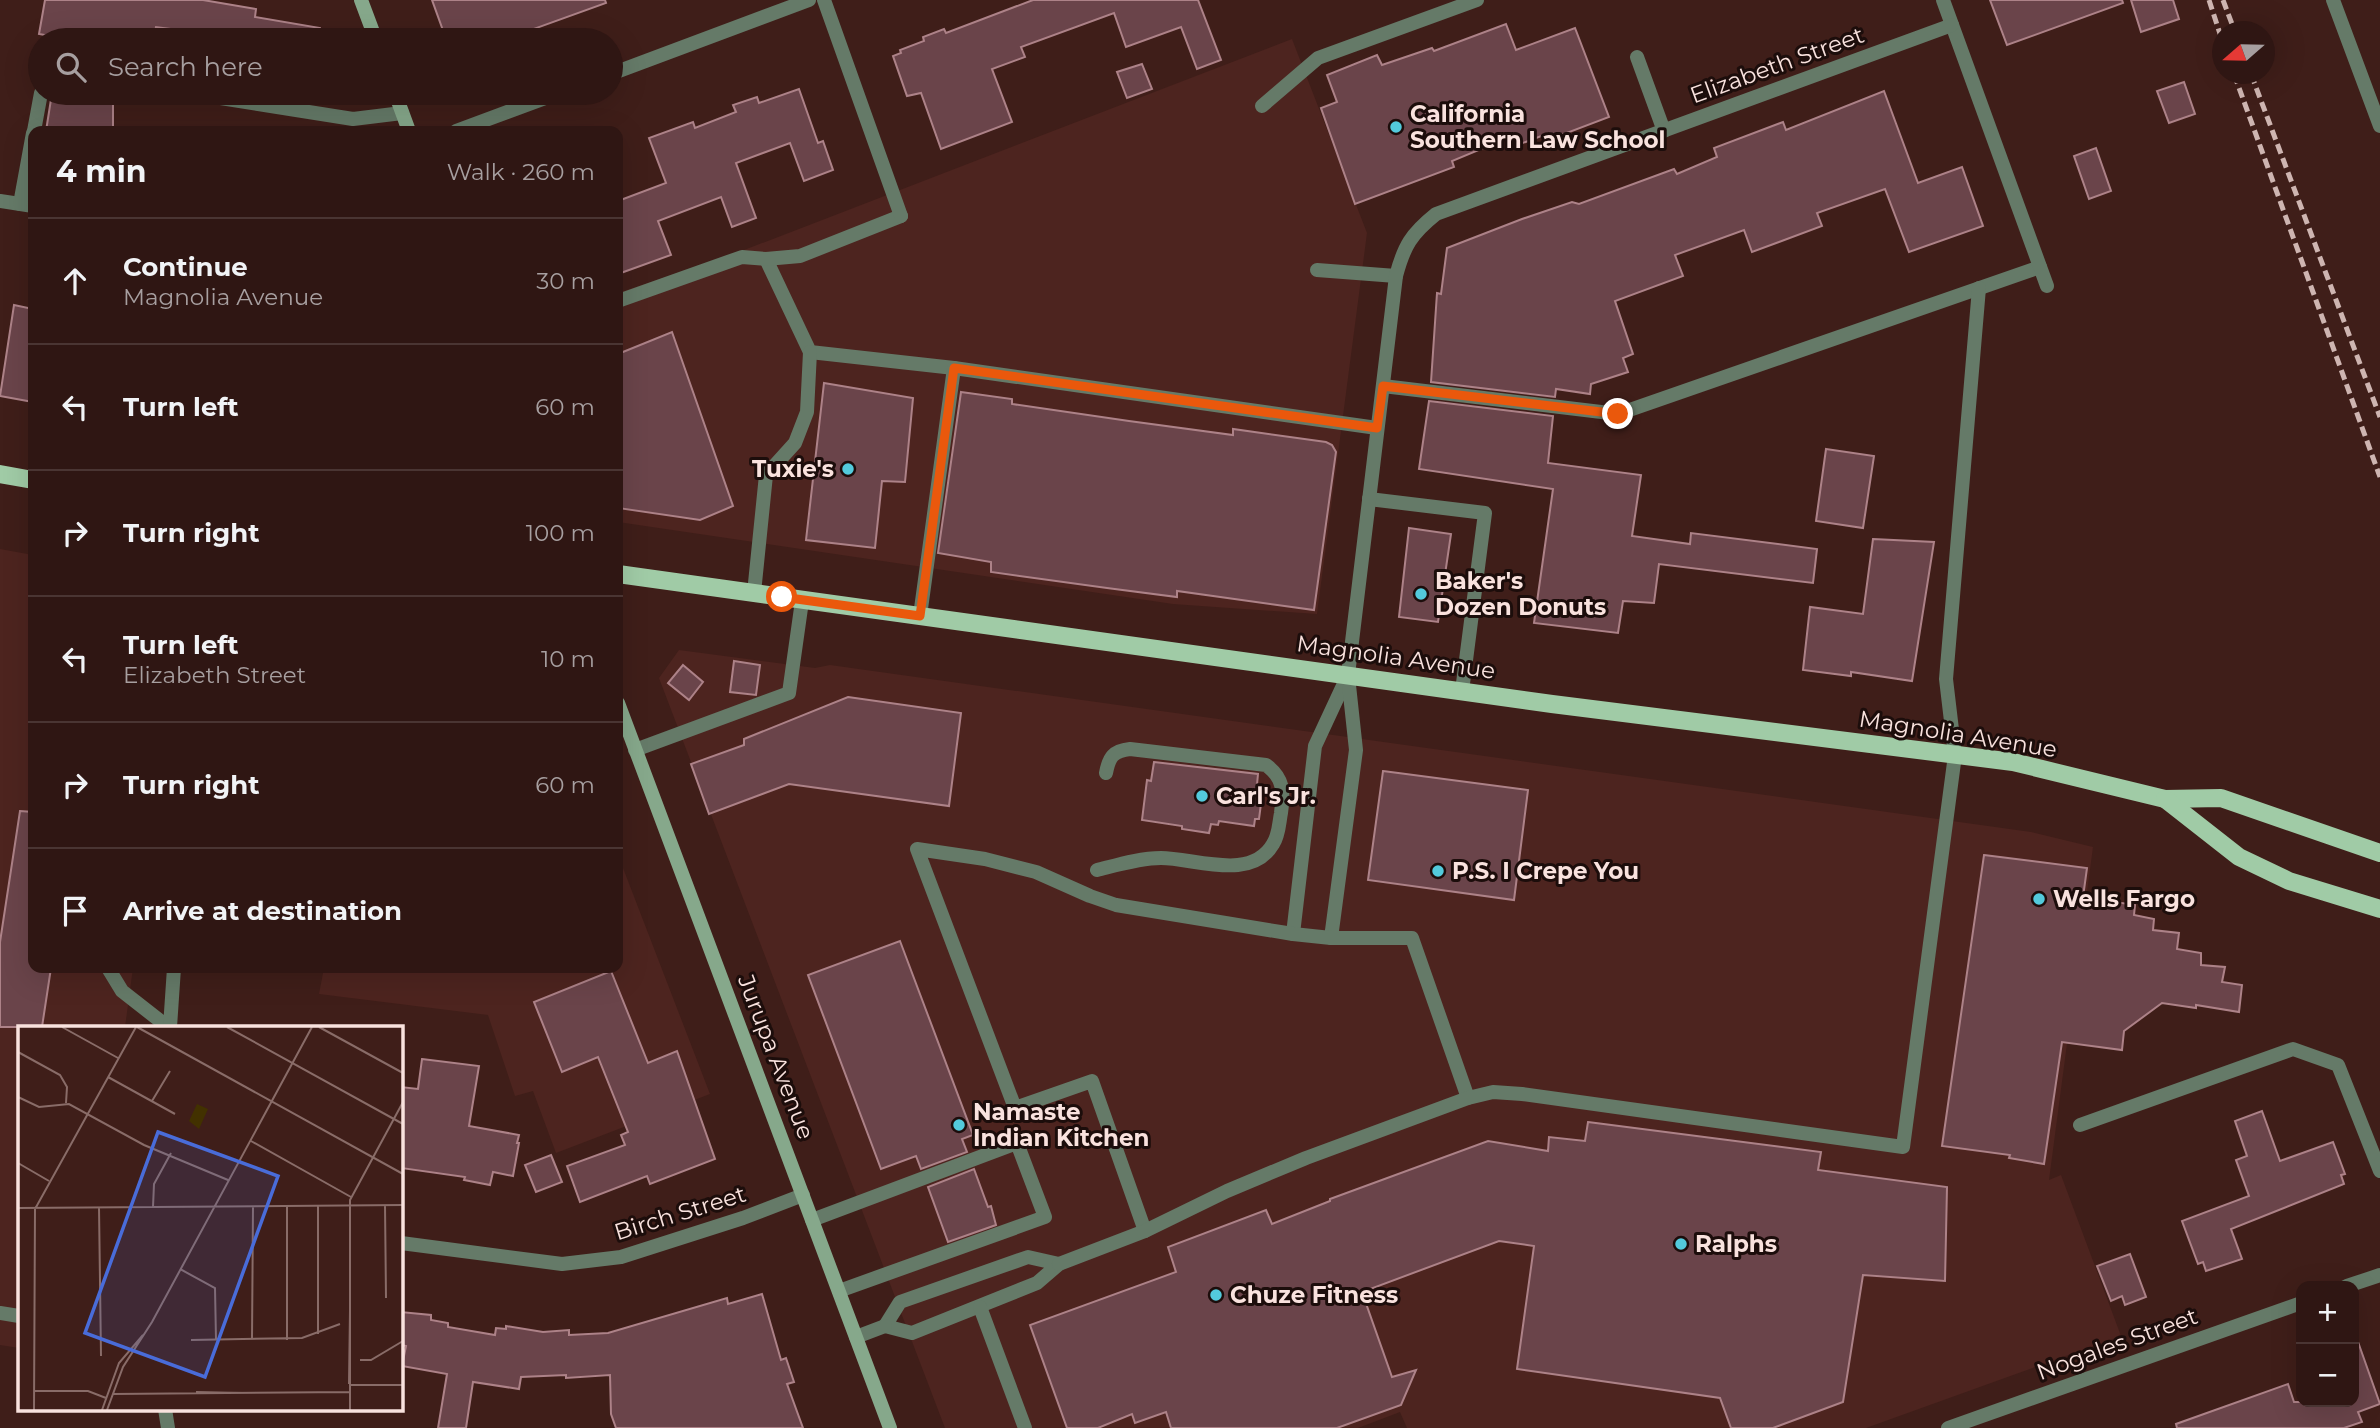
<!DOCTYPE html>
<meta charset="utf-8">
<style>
body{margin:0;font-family:Montserrat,sans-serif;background:#3b2321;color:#f1f3f6}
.controls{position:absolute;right:21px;bottom:21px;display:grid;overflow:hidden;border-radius:14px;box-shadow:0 7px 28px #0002}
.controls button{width:63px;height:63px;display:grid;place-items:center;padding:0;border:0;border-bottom:2px solid #4a3533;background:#2f1613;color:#f1f3f6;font:35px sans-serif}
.compass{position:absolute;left:2212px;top:21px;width:63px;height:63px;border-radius:50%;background:#2f1613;box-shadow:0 7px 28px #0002;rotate:250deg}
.stop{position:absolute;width:21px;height:21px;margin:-16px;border:5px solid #ea580c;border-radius:50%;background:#fff}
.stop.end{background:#ea580c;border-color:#fff;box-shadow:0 2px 7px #0008}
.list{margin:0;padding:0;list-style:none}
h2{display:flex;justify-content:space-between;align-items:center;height:91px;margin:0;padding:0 28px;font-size:30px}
h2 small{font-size:23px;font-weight:400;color:#a79fa0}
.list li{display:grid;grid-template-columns:46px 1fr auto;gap:21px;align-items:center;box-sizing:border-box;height:126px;padding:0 28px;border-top:2px solid #4a3533}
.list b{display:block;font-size:26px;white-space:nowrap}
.list p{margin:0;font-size:23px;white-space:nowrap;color:#a79fa0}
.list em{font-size:23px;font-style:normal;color:#a79fa0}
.icon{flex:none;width:38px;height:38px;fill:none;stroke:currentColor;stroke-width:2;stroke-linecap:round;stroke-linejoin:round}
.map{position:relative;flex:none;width:2380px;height:1428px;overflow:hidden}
.search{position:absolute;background:#2f1613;box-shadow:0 7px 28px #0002;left:28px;top:28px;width:595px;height:77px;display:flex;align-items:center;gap:18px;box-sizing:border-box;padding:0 24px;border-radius:38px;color:#a79fa0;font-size:26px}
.panel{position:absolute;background:#2f1613;box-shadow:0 7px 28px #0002;left:28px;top:126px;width:595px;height:847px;border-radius:14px}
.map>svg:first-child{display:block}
.built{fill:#4d241f}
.building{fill:#6a444a;stroke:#ad8288;stroke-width:2}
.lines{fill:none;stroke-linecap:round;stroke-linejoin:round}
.service{stroke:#657a68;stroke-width:14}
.minor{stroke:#657a68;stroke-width:14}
.secondary{stroke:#86a88b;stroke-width:14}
.primary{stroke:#a0cba6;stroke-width:18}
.rail{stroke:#ceb5b1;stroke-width:5;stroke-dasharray:10 5;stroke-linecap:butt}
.route{stroke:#ea580c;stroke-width:9}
.poi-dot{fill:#53cadc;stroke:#1c0d0b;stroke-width:2.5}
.labels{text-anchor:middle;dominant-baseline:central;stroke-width:6;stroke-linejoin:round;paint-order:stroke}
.street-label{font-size:23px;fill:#f9e2de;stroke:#1c0d0b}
.poi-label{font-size:23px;font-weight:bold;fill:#f9e2de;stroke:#1c0d0b;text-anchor:start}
.inset-road{fill:none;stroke:#896c68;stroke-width:2}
.view{fill:#496cd9;fill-opacity:0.15;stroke:#496cd9;stroke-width:3.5}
.inset-edge{fill:none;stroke:#f9e2de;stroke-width:3.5}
</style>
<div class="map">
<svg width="2380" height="1428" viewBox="0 0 2380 1428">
<rect width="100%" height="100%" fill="#3f1e19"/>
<g class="built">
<polygon points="1292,39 1367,233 1317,614 1173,604 618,522 618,293 726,257"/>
<polygon points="0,549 33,555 33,968 133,968 125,1027 19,1027 19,1348 0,1345"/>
<polygon points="679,650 815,668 830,665 2031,832 2093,847 2049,1180 2061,1175 2121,1336 1866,1428 1407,1428 1400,1412 1358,1428 945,1428 659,678"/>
<polygon points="618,855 710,1094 556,1153 533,1091 515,1096 488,1015 319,994 324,968 618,968"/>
</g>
<g class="building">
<polygon points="45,0 203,0 256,9 255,17 320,28 319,40 256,40 156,27 153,40 107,34 106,40 68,34 68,39 39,34"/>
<polygon points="432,0 605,0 606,3 503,40 466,40 462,30 445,36"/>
<polygon points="1033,0 1198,0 1221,60 1197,69 1181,27 1126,47 1114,13 1021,47 1025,57 992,69 1012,122 941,149 921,93 907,96 893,56 901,53 900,50 924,41 923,37 944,29 946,33"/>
<polygon points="1990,0 2122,0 2123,3 2007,45"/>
<polygon points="2131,0 2173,0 2179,19 2141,32"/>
<polygon points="1506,24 1516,50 1575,28 1609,117 1551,139 1549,133 1515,146 1512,136 1452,161 1454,167 1355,204 1321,108 1337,102 1327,75 1377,55 1382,65 1432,48 1434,51"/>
<polygon points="1142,64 1152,89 1127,98 1117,72"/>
<polygon points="2184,82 2195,114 2169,123 2157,91"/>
<polygon points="799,89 818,143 823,141 833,170 804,181 790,143 736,163 756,218 732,227 721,197 658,221 671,255 618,274 618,201 666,183 649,138 693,122 695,128 736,112 733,105 757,97 759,103"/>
<polygon points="1884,91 1918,183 1962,167 1983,226 1909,252 1885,189 1817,213 1822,226 1752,252 1744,230 1675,255 1683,276 1615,301 1633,354 1623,358 1628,372 1591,384 1590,394 1556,389 1555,397 1431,382 1437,293 1441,294 1447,248 1522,219 1572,202 1579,204 1674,169 1677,174 1717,157 1714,148 1783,122 1786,130"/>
<polygon points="52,93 113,93 113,131 46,131"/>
<polygon points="2096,148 2111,191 2089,199 2074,156"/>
<polygon points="14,305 33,309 33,402 0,396"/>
<polygon points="672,332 733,506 700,520 618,508 618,354"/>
<polygon points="824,383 913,398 905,482 882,481 875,548 806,540"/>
<polygon points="961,392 1012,399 1012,404 1129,421 1233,435 1233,429 1326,442 1332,445 1336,452 1314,610 1177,591 1177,597 1107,588 991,572 991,562 938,553"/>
<polygon points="1429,401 1553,416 1548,463 1641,475 1632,536 1690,544 1691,533 1817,549 1813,583 1659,564 1654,603 1623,601 1618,633 1534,623 1553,489 1419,469"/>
<polygon points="1826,449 1874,456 1863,528 1816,521"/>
<polygon points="1409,528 1451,534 1438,622 1399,617"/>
<polygon points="1873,539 1934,542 1912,681 1851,672 1851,676 1803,670 1810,607 1863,614"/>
<polygon points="734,661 760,665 756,695 730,692"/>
<polygon points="683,665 703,682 689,700 668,683"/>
<polygon points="848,697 961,713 949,806 789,784 709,814 691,764 744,745 744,739"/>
<polygon points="1154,762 1258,774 1256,795 1262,796 1259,819 1255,819 1254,826 1219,821 1218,825 1211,824 1209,833 1182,829 1182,826 1142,820 1147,780 1151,781"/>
<polygon points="1383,771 1528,790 1514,900 1368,880"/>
<polygon points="20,811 33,812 33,968 51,968 42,1027 0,1027 0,942"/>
<polygon points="1984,855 2087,868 2083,897 2135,905 2134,915 2154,919 2153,930 2179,933 2177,949 2201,953 2201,965 2225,967 2222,982 2242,985 2239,1012 2196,1005 2196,1008 2162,1003 2124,1031 2122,1050 2062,1042 2044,1164 2009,1158 2010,1155 1942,1146"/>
<polygon points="900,941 973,1135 962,1139 967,1152 921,1169 916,1156 881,1169 808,975"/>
<polygon points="611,971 648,1063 677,1051 715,1159 650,1184 647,1176 580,1202 567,1166 625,1145 621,1135 628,1132 598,1057 562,1072 534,1002"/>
<polygon points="422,1059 479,1066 469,1126 519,1135 517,1143 519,1143 513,1176 493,1172 490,1185 464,1180 465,1177 401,1168 401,1087 418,1089"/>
<polygon points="2262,1111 2280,1161 2333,1142 2345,1174 2341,1175 2344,1184 2231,1229 2242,1259 2206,1271 2203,1262 2198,1264 2182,1221 2249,1196 2236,1160 2247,1156 2235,1121"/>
<polygon points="1588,1122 1821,1152 1818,1170 1947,1187 1945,1281 1863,1275 1843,1402 1773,1428 1731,1428 1720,1398 1517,1369 1534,1246 1499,1241 1362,1292 1392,1377 1416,1370 1401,1405 1337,1428 1171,1428 1166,1412 1135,1423 1132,1414 1098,1428 1067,1428 1030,1325 1176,1272 1168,1247 1266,1210 1272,1224 1330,1201 1330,1199 1488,1141 1548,1151 1549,1137 1585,1141"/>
<polygon points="551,1155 562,1182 536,1192 525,1165"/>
<polygon points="974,1169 988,1207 991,1206 996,1225 948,1242 928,1187"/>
<polygon points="2130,1254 2146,1297 2125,1305 2122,1296 2111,1301 2097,1266"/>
<polygon points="762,1294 781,1360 786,1358 794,1382 787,1384 803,1428 616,1428 611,1414 610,1375 566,1378 566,1375 521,1377 519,1389 473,1382 466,1428 438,1428 447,1374 402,1366 406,1346 401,1345 401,1312 431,1315 431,1320 448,1323 448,1327 495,1335 496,1328 506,1329 506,1326 543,1332 569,1330 569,1335 608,1333 727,1298 728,1304"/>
<polygon points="2357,1339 2380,1404 2358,1412 2362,1422 2344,1428 2177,1428 2176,1424 2288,1384 2294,1402 2354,1402 2354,1340"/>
</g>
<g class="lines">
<g class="service">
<polyline points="2333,0 2380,126"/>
<polyline points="1637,57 1664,131"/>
<polyline points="189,93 353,119 402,113"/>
<polyline points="1262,106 1318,58 1477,0"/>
<polyline points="34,131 41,93"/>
<polyline points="0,201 33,206"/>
<polyline points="20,204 33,133"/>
<polyline points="766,259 810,352 954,368 1377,428"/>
<polyline points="1317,270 1396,276"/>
<polyline points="618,301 742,257 766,259 800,256 901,216"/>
<polyline points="1383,386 1618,414 2040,267"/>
<polyline points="1369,499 1485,513 1462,691"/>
<polyline points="754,593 766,475 795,443 807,412 810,352"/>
<polyline points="920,616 954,368"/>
<polyline points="635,750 789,693 802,601"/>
<path d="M1097,870C1117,865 1140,858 1161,858C1195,858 1251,882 1273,844C1279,835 1279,823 1281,813C1284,792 1284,778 1266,765L1130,749C1113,751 1109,757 1106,773"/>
<polyline points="1293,934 1315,746 1348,675"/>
<polyline points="1331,938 1356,750 1348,676"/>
<polyline points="108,968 122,991 168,1027"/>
<polyline points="2080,1125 2293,1049 2338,1065 2380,1171"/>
<polyline points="812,1220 1017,1143 1045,1217 839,1291"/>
<polyline points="1145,1231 1092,1081 1015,1108 917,849 985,859 1036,872 1090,896 1116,905 1293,934 1331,938 1412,938 1468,1098"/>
<polygon points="1028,1257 1059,1264 1037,1283 912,1333 885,1326 900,1302"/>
<polyline points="1059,1264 1145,1231 1227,1191 1306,1158 1468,1098 1493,1092 1522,1094 1903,1147 1955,755 1946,679 1979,288"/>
<polyline points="980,1307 1025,1428"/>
<polyline points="0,1313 19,1316"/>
<polyline points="856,1337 885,1326"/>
</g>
<g class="minor">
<polyline points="824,0 901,216"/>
<polyline points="1943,0 2047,286"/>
<polyline points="611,74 809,0"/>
<polyline points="456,131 559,93"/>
<path d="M1348,675L1396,276C1404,246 1411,234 1436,214L1952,25"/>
<polyline points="170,1027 174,968"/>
<polyline points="401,1243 562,1264 621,1257 743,1218 803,1195"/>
<polyline points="2347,1286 2380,1275"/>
<polyline points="165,1409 168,1428"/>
<polyline points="1948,1428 2301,1303"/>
</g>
<g class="secondary">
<polyline points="361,0 376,40"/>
<polyline points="395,93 409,131"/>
<polyline points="618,703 890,1428"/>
</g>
<g class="primary">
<polyline points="0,474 33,480"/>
<polyline points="618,574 1552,704 2013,762 2165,799 2221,798 2380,853"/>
<polyline points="2165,799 2239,857 2289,881 2380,909"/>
</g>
<g class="rail">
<polyline points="2209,0 2222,40"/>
<polyline points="2223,0 2235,32"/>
<polyline points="2234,74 2380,477"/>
<polyline points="2251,74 2380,417"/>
</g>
</g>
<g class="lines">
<polyline class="route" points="782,597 920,616 954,368 1377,428 1383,386 1618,414"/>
</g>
<g class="poi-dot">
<circle cx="1396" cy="127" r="7"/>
<circle cx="848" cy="469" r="7"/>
<circle cx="1421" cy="594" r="7"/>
<circle cx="1202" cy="796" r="7"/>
<circle cx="1438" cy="871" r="7"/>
<circle cx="2039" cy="899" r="7"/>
<circle cx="959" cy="1125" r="7"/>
<circle cx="1681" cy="1244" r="7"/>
<circle cx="1216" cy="1295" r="7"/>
</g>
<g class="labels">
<g class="street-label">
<text transform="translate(1777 65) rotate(-20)">Elizabeth Street</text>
<text transform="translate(1396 657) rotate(8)">Magnolia Avenue</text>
<text transform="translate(1958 734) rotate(9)">Magnolia Avenue</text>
<text transform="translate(776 1057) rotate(69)">Jurupa Avenue</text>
<text transform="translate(680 1213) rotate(-17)">Birch Street</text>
<text transform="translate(2117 1344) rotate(-20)">Nogales Street</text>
</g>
<g class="poi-label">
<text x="1410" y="114">California<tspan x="1410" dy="26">Southern Law School</tspan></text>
<text x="834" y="469" text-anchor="end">Tuxie's</text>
<text x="1435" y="581">Baker's<tspan x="1435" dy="26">Dozen Donuts</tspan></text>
<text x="1216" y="796">Carl's Jr.</text>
<text x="1452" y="871">P.S. I Crepe You</text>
<text x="2053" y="899">Wells Fargo</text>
<text x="973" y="1112">Namaste<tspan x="973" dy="26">Indian Kitchen</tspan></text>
<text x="1695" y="1244">Ralphs</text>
<text x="1230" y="1295">Chuze Fitness</text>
</g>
</g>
<g transform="translate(18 1026)">
<rect width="385" height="385" fill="#3f1e19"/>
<path d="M179,78L190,83L181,103L171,95Z" fill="#423100"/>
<path class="inset-road" d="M44,1L100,32M119,1L385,148M209,1L385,98M301,1L385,47M0,26L42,49L49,61L48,77M90,51L157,88M0,71L21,81L51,78L126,119L210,154M134,75L152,45M233,115L333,171M0,137L31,155M367,179L368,272M269,180V314M300,180V308M81,181L83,330M135,181L136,158L153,127M0,182L385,179M162,243L197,262L198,314M173,314L284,312L322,298M234,314L235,180M342,334H353L385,315M331,358L332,284M332,359V174L385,76M332,359H385M17,365H70L88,372M178,366L224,367M95,368L332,366M16,384L17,183L118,1M84,384L101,337L125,309M89,384L105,341L134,296L294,1M332,384V359"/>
<path class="view" d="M140,106L260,150L187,351L67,307Z"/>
<rect width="385" height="385" class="inset-edge"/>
</g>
</svg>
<div class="controls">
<button>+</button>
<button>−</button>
</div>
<svg class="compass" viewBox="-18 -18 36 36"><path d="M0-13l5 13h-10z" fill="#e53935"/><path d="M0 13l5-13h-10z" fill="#a79fa0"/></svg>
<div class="stop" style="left:782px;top:597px"></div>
<div class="stop end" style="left:1618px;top:414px"></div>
<div class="search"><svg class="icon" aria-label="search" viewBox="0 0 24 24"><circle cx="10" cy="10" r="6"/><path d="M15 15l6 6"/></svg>Search here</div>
<section class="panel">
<h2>4 min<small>Walk · 260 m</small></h2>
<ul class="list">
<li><svg class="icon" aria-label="ahead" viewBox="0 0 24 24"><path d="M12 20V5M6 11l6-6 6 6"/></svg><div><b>Continue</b><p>Magnolia Avenue</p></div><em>30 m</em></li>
<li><svg class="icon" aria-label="left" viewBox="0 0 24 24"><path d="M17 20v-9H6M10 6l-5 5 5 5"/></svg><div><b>Turn left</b></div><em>60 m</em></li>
<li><svg class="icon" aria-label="right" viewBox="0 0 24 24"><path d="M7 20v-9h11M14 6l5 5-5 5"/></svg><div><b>Turn right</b></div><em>100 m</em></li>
<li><svg class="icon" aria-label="left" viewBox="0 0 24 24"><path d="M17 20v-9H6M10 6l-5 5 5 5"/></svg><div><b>Turn left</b><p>Elizabeth Street</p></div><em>10 m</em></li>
<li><svg class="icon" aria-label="right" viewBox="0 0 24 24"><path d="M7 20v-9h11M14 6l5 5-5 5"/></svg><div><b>Turn right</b></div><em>60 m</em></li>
<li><svg class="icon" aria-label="arrive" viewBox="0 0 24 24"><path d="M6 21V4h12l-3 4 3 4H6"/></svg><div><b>Arrive at destination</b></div></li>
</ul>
</section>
</div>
